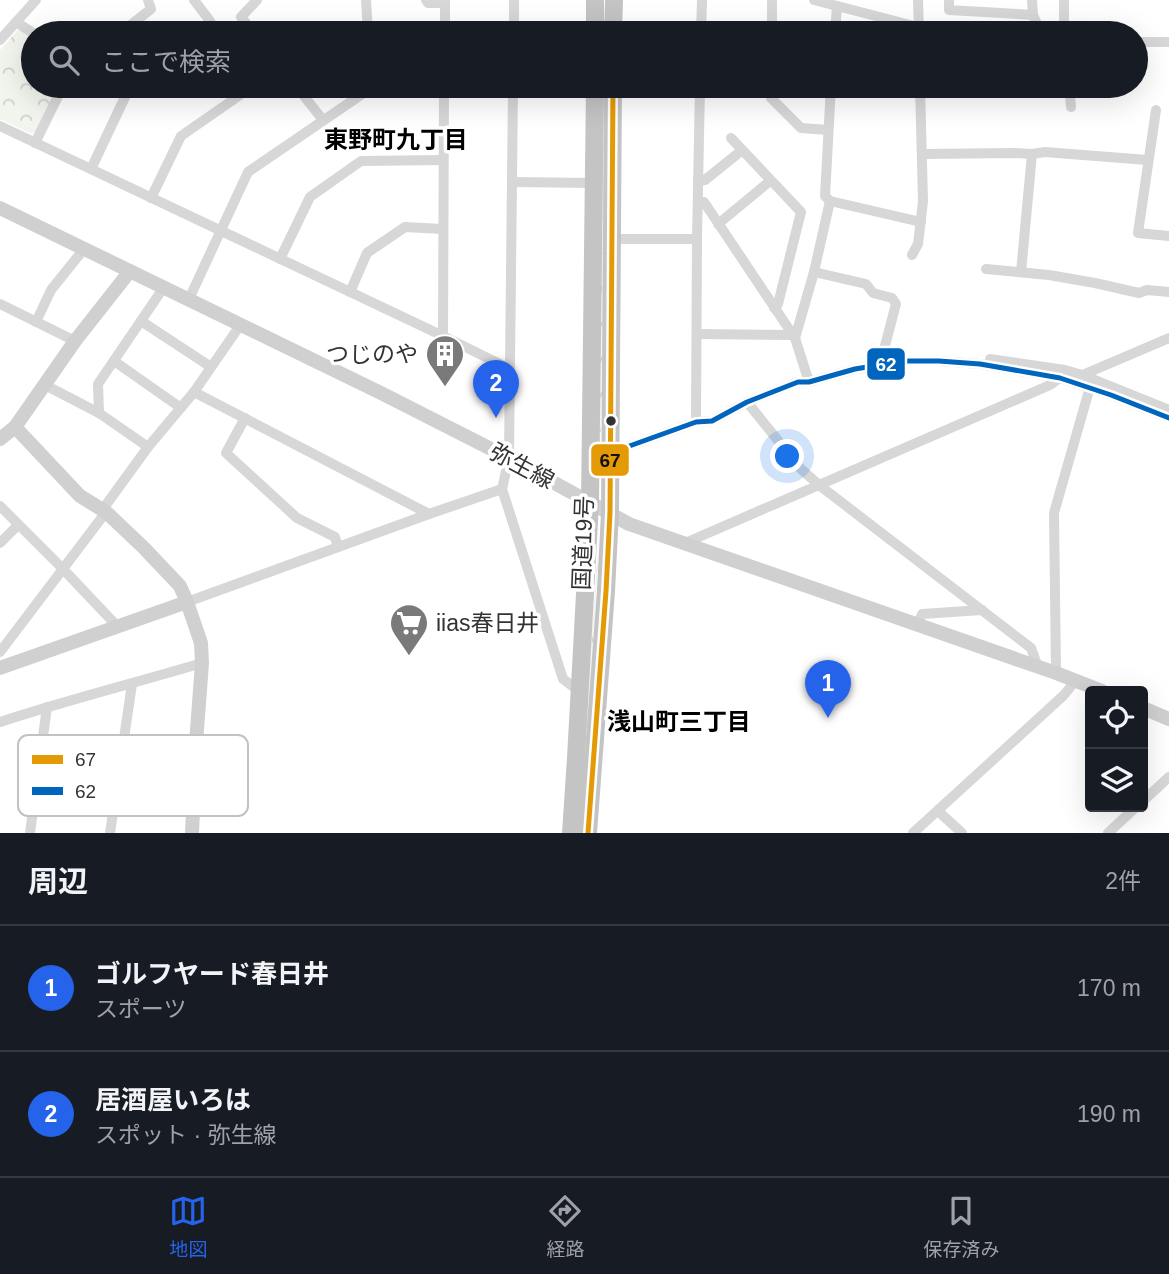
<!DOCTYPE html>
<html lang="ja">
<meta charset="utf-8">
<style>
body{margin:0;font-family:Arial,"Noto Sans JP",sans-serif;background:#20242c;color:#f1f3f6}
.controls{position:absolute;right:21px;bottom:21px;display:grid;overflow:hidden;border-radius:7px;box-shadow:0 7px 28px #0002}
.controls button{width:63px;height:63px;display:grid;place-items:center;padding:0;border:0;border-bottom:2px solid #363941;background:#171b24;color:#f1f3f6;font:35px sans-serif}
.you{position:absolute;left:788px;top:457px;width:24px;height:24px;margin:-18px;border:5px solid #fff;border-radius:50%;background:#1a73e8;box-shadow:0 0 0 10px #1a73e833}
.badge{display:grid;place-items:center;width:46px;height:46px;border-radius:50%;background:#2563eb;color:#fff;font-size:23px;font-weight:700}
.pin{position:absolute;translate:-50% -58px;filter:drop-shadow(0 2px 4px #0008)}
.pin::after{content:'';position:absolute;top:37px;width:24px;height:21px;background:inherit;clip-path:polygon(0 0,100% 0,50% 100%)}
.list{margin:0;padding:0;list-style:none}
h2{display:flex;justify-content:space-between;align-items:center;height:91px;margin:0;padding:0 28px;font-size:30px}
h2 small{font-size:23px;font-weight:400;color:#9ea1a6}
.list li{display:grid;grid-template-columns:46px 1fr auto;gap:21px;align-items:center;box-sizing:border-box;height:126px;padding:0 28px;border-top:2px solid #363941}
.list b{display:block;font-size:26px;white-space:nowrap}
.list p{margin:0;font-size:23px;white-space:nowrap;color:#9ea1a6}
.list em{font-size:23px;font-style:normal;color:#9ea1a6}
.icon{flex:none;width:38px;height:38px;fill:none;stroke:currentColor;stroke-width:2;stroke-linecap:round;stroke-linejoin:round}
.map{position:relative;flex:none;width:1169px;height:833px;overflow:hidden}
.search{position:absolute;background:#171b24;box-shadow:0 7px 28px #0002;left:21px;right:21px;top:21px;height:77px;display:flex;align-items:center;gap:18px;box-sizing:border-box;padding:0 24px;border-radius:38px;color:#9ea1a6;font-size:26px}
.sheet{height:343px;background:#171b24}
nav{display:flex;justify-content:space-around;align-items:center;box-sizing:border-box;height:98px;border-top:2px solid #363941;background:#171b24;font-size:19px;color:#9ea1a6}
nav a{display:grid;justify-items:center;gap:4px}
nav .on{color:#2563eb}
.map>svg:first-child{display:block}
.grass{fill:url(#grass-tufts)}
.park{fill:url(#park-crowns)}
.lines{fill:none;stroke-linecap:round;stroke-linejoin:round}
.street{stroke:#d7d7d7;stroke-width:10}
.secondary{stroke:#d0d0d0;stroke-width:14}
.highway{stroke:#c4c4c4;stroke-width:18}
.bus-1-casing{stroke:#fff;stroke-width:10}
.bus-2-casing{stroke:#fff;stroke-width:10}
.bus-1{stroke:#e39a05;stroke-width:5}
.bus-2{stroke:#0065bd;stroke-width:5}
.bus-dot{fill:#333;stroke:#fff;stroke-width:2.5}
.labels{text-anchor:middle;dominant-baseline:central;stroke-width:7;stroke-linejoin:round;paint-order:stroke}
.poi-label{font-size:23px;fill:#333;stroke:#fff;text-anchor:end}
.street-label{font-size:23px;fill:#333;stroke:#fff}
.neighbourhood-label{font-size:24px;font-weight:bold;fill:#000;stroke:#fff}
.key{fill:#fff;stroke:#c2c2c2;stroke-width:2}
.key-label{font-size:19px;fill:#333}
.line-badge{stroke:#fff;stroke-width:2.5}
.badge-label{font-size:19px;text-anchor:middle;font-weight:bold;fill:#fff}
.pale-badge-label{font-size:19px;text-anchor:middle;font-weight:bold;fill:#111}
</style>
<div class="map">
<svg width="1169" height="833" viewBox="0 0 1169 833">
<defs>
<pattern id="grass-tufts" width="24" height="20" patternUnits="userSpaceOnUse" patternTransform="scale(1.75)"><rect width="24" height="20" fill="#f1f5ed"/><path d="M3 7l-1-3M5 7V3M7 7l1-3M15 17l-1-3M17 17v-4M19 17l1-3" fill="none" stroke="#cfd2cc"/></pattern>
<pattern id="park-crowns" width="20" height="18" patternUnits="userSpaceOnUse" patternTransform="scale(1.75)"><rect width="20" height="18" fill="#f1f5ed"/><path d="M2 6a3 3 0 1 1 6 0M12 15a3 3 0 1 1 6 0" fill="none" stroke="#cfd2cc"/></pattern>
</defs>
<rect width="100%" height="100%" fill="#fff"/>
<g class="grass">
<polygon points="602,86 605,86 602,399 599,478"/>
<polygon points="599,537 595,623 580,833 577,833"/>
</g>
<polygon class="park" points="18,30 22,30 33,37 33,86 57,86 35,132 32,134 0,119 0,50"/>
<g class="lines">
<g class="street">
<polyline points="194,0 210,21 216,33"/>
<polyline points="366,0 368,33"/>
<polyline points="426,0 428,3 445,3"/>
<polyline points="814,0 918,27"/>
<polyline points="918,0 919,31"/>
<polyline points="949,0 949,10 1033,15"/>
<polyline points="1032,0 1033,15 1041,33"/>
<polyline points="16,22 33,33"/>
<polyline points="117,33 127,28 151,9 148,0"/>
<polyline points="254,33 241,17 257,0"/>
<polyline points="445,33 445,0"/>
<polyline points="514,33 514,0"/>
<polyline points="701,33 702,0"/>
<polyline points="772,33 772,0"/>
<polyline points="835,33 837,6"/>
<polyline points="1064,33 1064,0"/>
<polyline points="0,40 36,0"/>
<polyline points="1136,42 1169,42"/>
<polyline points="296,86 323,120"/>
<polyline points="513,86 509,458 502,489 563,679 579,691"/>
<polyline points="771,86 771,98 801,128 828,130"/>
<polyline points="831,86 825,196 830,201 921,222"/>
<polyline points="1069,86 1071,107"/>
<polyline points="1156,110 1138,233 1169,236"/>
<polyline points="0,126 443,336 510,369"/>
<polyline points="731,138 801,212 778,304 774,308"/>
<polyline points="35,143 63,86"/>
<polyline points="923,154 1015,153 1032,154 1045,152 1147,160"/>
<polyline points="91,169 126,95 141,86"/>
<polyline points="698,181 705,180 741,151"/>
<polyline points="512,182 594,183"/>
<polyline points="151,198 181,136 253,86"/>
<polyline points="698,202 704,202 795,338 809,382"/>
<polyline points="718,224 770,181"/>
<polyline points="612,239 697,239"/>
<polyline points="912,255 918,244 923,201 920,86"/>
<polyline points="280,259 310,197 361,161 443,160"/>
<polyline points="986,269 1049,275 1095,283 1139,293 1147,290 1169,292"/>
<polyline points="814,272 866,284 873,293 892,298 896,304 882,357 882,364"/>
<polyline points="1021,272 1032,154"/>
<polyline points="350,292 367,253 405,227 442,229"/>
<polyline points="189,299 248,172 371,88 513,92"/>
<polyline points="0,304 75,341"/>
<polyline points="141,321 211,367"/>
<polyline points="36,322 51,290 84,249"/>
<polyline points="697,334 793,335"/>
<polyline points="443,336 444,86"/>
<polyline points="795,338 814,272 830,201"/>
<polyline points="990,359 1065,370 1082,375 1169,410"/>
<polyline points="114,361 181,408"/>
<polyline points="1080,376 1169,338"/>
<polyline points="45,385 99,413 148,447"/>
<polyline points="194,392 429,514"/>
<polyline points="747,402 801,469 819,485 1031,648 1038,667"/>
<polyline points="99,413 98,384 164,287"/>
<polyline points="245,418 226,453 297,518 335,537 338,547"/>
<polyline points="696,422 697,239 700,86"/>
<polyline points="610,453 696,422 712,421 747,402 798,382 809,382 855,369 904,361 939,361 980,364 1060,378 1111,395 1169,418"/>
<polyline points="0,506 64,570 117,626"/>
<polyline points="103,509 148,447 194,392 241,324"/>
<polyline points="0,543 18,525"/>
<polyline points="685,543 1050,385 1060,378"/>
<polyline points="187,602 429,514 502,489"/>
<polyline points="918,624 922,614 982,610"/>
<polyline points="0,652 106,512"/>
<polyline points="1056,673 1054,513 1090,387"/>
<path d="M0,722C67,700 135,683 202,663"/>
<polyline points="1143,801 1169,777"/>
<polyline points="938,811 962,833"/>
<polyline points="30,833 47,707"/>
<polyline points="110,833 132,684"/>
<polyline points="913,833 1064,695 1076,680"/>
<polyline points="1108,833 1136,807"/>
</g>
<g class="secondary">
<polyline points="0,208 381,393 509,458 629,524 1056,673 1102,691"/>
<polyline points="15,427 80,496 106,512 144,548 180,586 187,602 201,643 202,663 196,743 192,833"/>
<polyline points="0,439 15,427 75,341 130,271"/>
<polyline points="0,668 187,602"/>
<polyline points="1143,708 1169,719"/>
</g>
<g class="highway">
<polyline points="595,33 595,0"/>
<polyline points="613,33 614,0"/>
<polyline points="571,833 576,758 590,503 595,86"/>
<polyline points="588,833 606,591 610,513 613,86"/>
</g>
<defs>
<polyline id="bus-1" points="588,833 606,591 610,513 613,86"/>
<polyline id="bus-2" points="610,453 696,422 712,421 747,402 798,382 809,382 855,369 904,361 939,361 980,364 1060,378 1111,395 1169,418"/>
</defs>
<use href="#bus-1" class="bus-1-casing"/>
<use href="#bus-2" class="bus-2-casing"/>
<use href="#bus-1" class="bus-1"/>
<use href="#bus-2" class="bus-2"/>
</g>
<defs>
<symbol id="building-pin" viewBox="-11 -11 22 30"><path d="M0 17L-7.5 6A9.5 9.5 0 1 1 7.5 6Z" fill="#7a7a7a" stroke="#fff"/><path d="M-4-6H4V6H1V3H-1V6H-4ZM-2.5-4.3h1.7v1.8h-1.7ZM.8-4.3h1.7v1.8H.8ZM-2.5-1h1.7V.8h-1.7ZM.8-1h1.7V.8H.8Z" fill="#fff"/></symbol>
<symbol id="supermarket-pin" viewBox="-11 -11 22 30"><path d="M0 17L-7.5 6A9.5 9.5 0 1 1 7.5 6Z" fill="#7a7a7a" stroke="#fff"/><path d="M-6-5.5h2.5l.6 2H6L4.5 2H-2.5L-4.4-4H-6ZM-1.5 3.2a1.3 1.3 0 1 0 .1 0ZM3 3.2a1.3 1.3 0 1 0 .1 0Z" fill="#fff"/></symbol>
</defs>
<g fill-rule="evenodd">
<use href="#building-pin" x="423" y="332" width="44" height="60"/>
<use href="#supermarket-pin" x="387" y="601" width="44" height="60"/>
</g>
<circle class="bus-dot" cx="611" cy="421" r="6"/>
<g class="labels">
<g class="poi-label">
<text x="418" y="354">つじのや</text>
<text x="436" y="623" text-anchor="start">iias春日井</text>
</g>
<g class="street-label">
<text transform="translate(522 466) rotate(28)">弥生線</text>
<text transform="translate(583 543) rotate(-88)">国道19号</text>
</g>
<g class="neighbourhood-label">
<text x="396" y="139">東野町九丁目</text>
<text x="679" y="721">浅山町三丁目</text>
</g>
</g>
<rect x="18" y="735" width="230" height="81" rx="10" class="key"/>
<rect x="32" y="755" width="31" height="9" fill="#e39a05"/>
<rect x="32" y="787" width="31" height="8" fill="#0065bd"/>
<g class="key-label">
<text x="75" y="766">67</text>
<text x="75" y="798">62</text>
</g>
<g class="line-badge">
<rect x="866" y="347" width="40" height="34" rx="7" fill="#0065bd"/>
<rect x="590" y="443" width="40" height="34" rx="7" fill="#e39a05"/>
</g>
<g class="badge-label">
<text x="886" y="371">62</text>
</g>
<g class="pale-badge-label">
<text x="610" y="467">67</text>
</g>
</svg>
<div class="controls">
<button><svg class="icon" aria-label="locate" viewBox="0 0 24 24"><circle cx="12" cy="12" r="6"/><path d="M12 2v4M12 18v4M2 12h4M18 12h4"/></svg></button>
<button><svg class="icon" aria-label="layers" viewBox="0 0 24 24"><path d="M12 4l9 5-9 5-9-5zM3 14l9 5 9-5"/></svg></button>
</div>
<div class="you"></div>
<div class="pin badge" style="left:828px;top:718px">1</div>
<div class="pin badge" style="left:496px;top:418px">2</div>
<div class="search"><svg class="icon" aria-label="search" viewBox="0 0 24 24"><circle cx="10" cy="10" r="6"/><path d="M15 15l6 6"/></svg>ここで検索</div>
</div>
<section class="sheet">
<h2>周辺<small>2件</small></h2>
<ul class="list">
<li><span class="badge">1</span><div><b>ゴルフヤード春日井</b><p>スポーツ</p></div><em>170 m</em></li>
<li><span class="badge">2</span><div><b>居酒屋いろは</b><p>スポット · 弥生線</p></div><em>190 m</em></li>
</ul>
</section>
<nav>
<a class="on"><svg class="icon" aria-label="map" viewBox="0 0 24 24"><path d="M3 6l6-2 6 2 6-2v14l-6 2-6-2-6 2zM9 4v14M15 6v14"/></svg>地図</a>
<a><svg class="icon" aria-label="directions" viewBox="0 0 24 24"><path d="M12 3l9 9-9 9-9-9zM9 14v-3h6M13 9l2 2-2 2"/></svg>経路</a>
<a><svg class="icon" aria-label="saved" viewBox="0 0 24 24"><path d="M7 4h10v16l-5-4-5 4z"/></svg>保存済み</a>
</nav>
